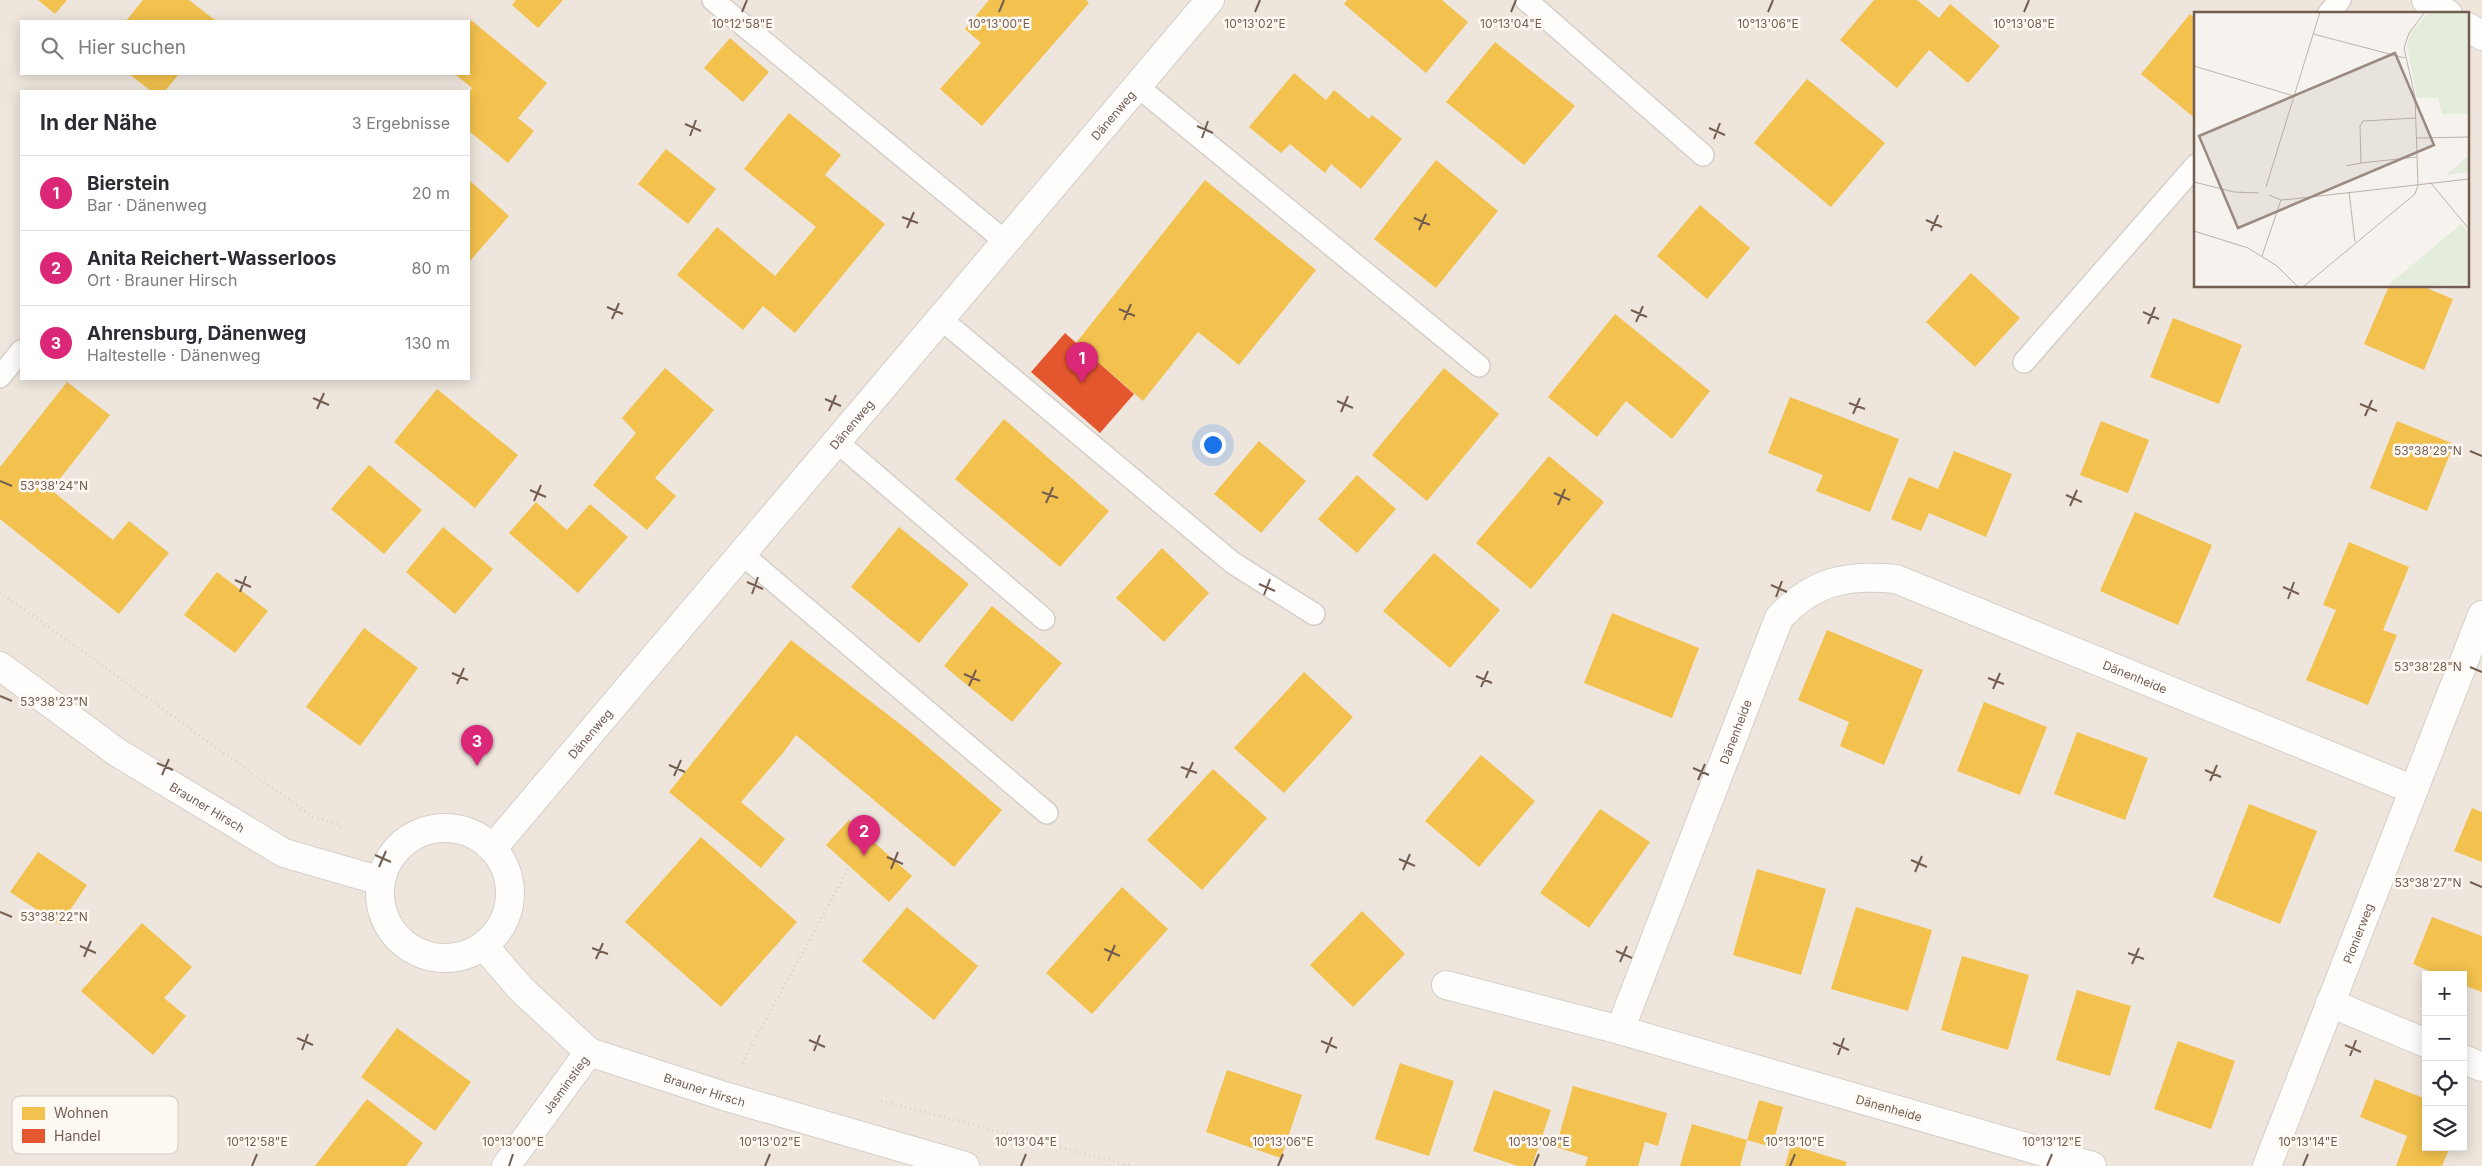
<!DOCTYPE html>
<html lang="de">
<meta charset="utf-8">
<style>
body{margin:0;font-family:Inter,sans-serif;background:#f7f7f7;color:#2b2b33}
.controls{position:absolute;right:15px;bottom:15px;display:grid;overflow:hidden;border-radius:0px;box-shadow:0 2px 12px #0003}
.controls button{width:45px;height:45px;display:grid;place-items:center;padding:0;border:0;border-bottom:1px solid #e1e1e2;background:#fff;color:#2b2b33;font:25px sans-serif}
.you{position:absolute;left:1212px;top:444px;width:18px;height:18px;margin:-12px;border:4px solid #fff;border-radius:50%;background:#1a73e8;box-shadow:0 0 0 8px #1a73e833}
.badge{display:grid;place-items:center;width:32px;height:32px;border-radius:50%;background:#db2777;color:#fff;font-size:16px;font-weight:700}
.pin{position:absolute;translate:-50% -41px;filter:drop-shadow(0 1px 2px #0008)}
.pin::after{content:'';position:absolute;top:26px;width:18px;height:15px;background:inherit;clip-path:polygon(0 0,100% 0,50% 100%)}
.list{margin:0;padding:0;list-style:none}
h2{display:flex;justify-content:space-between;align-items:center;height:65px;margin:0;padding:0 20px;font-size:21px}
h2 small{font-size:16px;font-weight:400;color:#7c7c81}
.list li{display:grid;grid-template-columns:32px 1fr auto;gap:15px;align-items:center;box-sizing:border-box;height:75px;padding:0 20px;border-top:1px solid #e1e1e2}
.list b{display:block;font-size:19px;white-space:nowrap}
.list p{margin:0;font-size:16px;white-space:nowrap;color:#7c7c81}
.list em{font-size:16px;font-style:normal;color:#7c7c81}
.icon{flex:none;width:28px;height:28px;fill:none;stroke:currentColor;stroke-width:2;stroke-linecap:round;stroke-linejoin:round}
.map{position:relative;flex:none;width:2482px;height:1166px;overflow:hidden}
.search{position:absolute;background:#fff;box-shadow:0 2px 12px #0003;left:20px;top:20px;width:450px;height:55px;display:flex;align-items:center;gap:12px;box-sizing:border-box;padding:0 18px;border-radius:0px;color:#7c7c81;font-size:19px}
.panel{position:absolute;background:#fff;box-shadow:0 2px 12px #0003;left:20px;top:90px;width:450px;height:290px;border-radius:0px}
.map>svg:first-child{display:block}
.residential{fill:#eee6dd;fill-rule:evenodd}
.homes{fill:#f2c14e}
.shops{fill:#e4572e}
.lines{fill:none;stroke-linecap:round;stroke-linejoin:round}
.service-casing{stroke:#d4cfc9;stroke-width:24}
.minor-casing{stroke:#d4cfc9;stroke-width:30}
.tertiary-casing{stroke:#d4cfc9;stroke-width:30}
.path{stroke:#d8d1cd;stroke-width:3;stroke-dasharray:1 4;stroke-linecap:butt}
.service{stroke:#fefdfc;stroke-width:21}
.minor{stroke:#fefdfc;stroke-width:28}
.tertiary{stroke:#fefdfc;stroke-width:28}
.ticks{fill:none;stroke:#735d51;stroke-width:2}
.labels{text-anchor:middle;dominant-baseline:central;stroke-width:5;stroke-linejoin:round;paint-order:stroke}
.street-label{font-size:12px;fill:#735d51;stroke:#fdf9f2}
.inset-road{fill:none;stroke:#beb2aa;stroke-width:1}
.view{fill:#9a8a80;fill-opacity:0.15;stroke:#9a8a80;stroke-width:2.5}
.inset-edge{fill:none;stroke:#735d51;stroke-width:2.5}
.key{fill:#fdf9f2;stroke:#d4cac2;stroke-width:1}
.key-label{font-size:14px;fill:#735d51}
.ticks-label{font-size:12px;text-anchor:middle;fill:#735d51;stroke:#fdf9f2;stroke-width:5;stroke-linejoin:round;paint-order:stroke}
</style>
<div class="map">
<svg width="2482" height="1166" viewBox="0 0 2482 1166">
<rect width="100%" height="100%" fill="#f6f3ee"/>
<path class="residential" d="M0,0H2482V1166H0ZM2196,14H2468V286H2196ZM21,21H469V74H21ZM21,91H469V379H21ZM2426,975H2463V1147H2426Z"/>
<g class="homes">
<polygon points="38,0 67,0 55,14"/>
<polygon points="143,0 189,0 216,21 126,21"/>
<polygon points="516,0 563,0 538,28 512,5"/>
<polygon points="989,0 1086,0 1089,3 982,126 940,89 981,43 965,29"/>
<polygon points="1347,0 1442,0 1468,22 1426,73 1344,4"/>
<polygon points="1874,0 1917,0 1939,18 1950,4 2000,46 1968,83 1929,50 1897,88 1840,40"/>
<polygon points="2190,14 2196,19 2196,119 2141,74"/>
<polygon points="471,20 547,83 518,118 534,131 508,163 469,131 469,92 472,88 455,74 469,74 469,22"/>
<polygon points="730,38 769,72 743,102 704,68"/>
<polygon points="1495,42 1575,106 1524,165 1446,102"/>
<polygon points="1294,73 1326,100 1334,90 1369,119 1372,115 1402,139 1361,189 1331,164 1325,173 1290,144 1281,153 1249,127"/>
<polygon points="129,74 179,74 165,91 151,91"/>
<polygon points="1807,79 1885,143 1831,207 1754,143"/>
<polygon points="789,113 841,155 825,175 885,224 795,333 763,306 743,330 677,275 717,227 775,276 816,227 744,169"/>
<polygon points="666,149 716,189 688,224 638,184"/>
<polygon points="1436,160 1498,211 1436,288 1374,239"/>
<polygon points="469,180 509,216 469,262"/>
<polygon points="1205,180 1316,270 1239,365 1198,332 1143,401 1076,343"/>
<polygon points="1700,205 1750,248 1707,299 1657,256"/>
<polygon points="1971,273 2020,318 1975,367 1926,322"/>
<polygon points="2389,286 2422,286 2453,299 2424,370 2364,344"/>
<polygon points="1615,314 1710,391 1672,439 1626,401 1597,437 1548,397"/>
<polygon points="2173,318 2242,345 2219,404 2150,377"/>
<polygon points="665,368 714,410 655,478 676,496 647,530 593,485 636,433 622,418"/>
<polygon points="1444,368 1499,414 1427,501 1372,455"/>
<polygon points="67,382 110,415 51,490 113,540 129,521 169,553 119,614 0,519 0,467"/>
<polygon points="437,389 518,455 475,508 394,442"/>
<polygon points="1790,397 1899,439 1870,512 1816,491 1823,475 1768,453"/>
<polygon points="1004,419 1109,511 1060,567 955,479"/>
<polygon points="2101,421 2149,440 2128,493 2080,475"/>
<polygon points="2397,421 2454,444 2427,511 2370,488"/>
<polygon points="1259,441 1306,481 1261,533 1214,494"/>
<polygon points="1954,451 2012,474 1986,537 1929,513 1921,531 1891,519 1909,477 1938,489"/>
<polygon points="1549,456 1604,502 1531,589 1476,543"/>
<polygon points="369,465 422,510 384,554 331,509"/>
<polygon points="1357,475 1396,509 1357,553 1318,519"/>
<polygon points="536,502 567,530 590,504 628,537 578,593 509,533"/>
<polygon points="2135,512 2212,545 2178,625 2100,591"/>
<polygon points="443,527 493,569 455,614 406,572"/>
<polygon points="899,527 969,584 919,643 851,587"/>
<polygon points="2349,542 2409,567 2383,630 2397,635 2368,705 2306,680 2336,610 2323,605"/>
<polygon points="1162,548 1209,593 1164,642 1116,598"/>
<polygon points="1434,553 1500,610 1450,668 1383,611"/>
<polygon points="217,572 268,611 235,653 184,615"/>
<polygon points="992,606 1062,663 1012,722 944,666"/>
<polygon points="1612,613 1699,648 1672,718 1584,683"/>
<polygon points="364,628 418,668 360,746 306,707"/>
<polygon points="1827,630 1923,670 1884,765 1840,746 1849,722 1798,700"/>
<polygon points="791,640 909,731 1002,810 954,867 796,735 783,753 741,802 785,839 761,868 669,792"/>
<polygon points="1304,672 1353,717 1284,793 1234,748"/>
<polygon points="1984,702 2047,727 2020,795 1957,771"/>
<polygon points="2077,732 2148,758 2125,820 2054,794"/>
<polygon points="1481,755 1535,801 1479,867 1425,821"/>
<polygon points="1213,769 1267,818 1202,890 1147,840"/>
<polygon points="2249,804 2317,831 2280,924 2213,897"/>
<polygon points="2472,808 2482,812 2482,862 2454,851"/>
<polygon points="1600,809 1650,842 1589,928 1540,893"/>
<polygon points="849,820 912,876 889,902 826,845"/>
<polygon points="701,837 797,922 721,1007 625,922"/>
<polygon points="38,852 87,885 60,925 10,892"/>
<polygon points="1757,869 1826,889 1801,975 1733,955"/>
<polygon points="1122,887 1168,929 1092,1014 1046,973"/>
<polygon points="907,907 978,966 934,1020 862,961"/>
<polygon points="1856,907 1932,930 1908,1011 1831,989"/>
<polygon points="1362,911 1405,954 1353,1007 1310,965"/>
<polygon points="2432,917 2482,936 2482,992 2463,985 2463,975 2439,975 2413,964"/>
<polygon points="142,923 192,967 164,998 186,1016 153,1055 81,991"/>
<polygon points="1962,956 2029,975 2008,1050 1941,1030"/>
<polygon points="2077,990 2131,1006 2110,1076 2056,1060"/>
<polygon points="397,1028 471,1082 435,1131 361,1077"/>
<polygon points="2178,1041 2235,1061 2211,1129 2154,1109"/>
<polygon points="1400,1063 1454,1081 1429,1156 1375,1139"/>
<polygon points="1227,1070 1302,1095 1281,1158 1206,1132"/>
<polygon points="2375,1079 2426,1099 2426,1147 2450,1147 2442,1166 2396,1166 2407,1136 2360,1117"/>
<polygon points="1573,1086 1667,1113 1658,1146 1645,1142 1638,1166 1585,1166 1588,1157 1556,1147"/>
<polygon points="1494,1090 1551,1110 1532,1166 1518,1166 1473,1151"/>
<polygon points="367,1099 423,1143 406,1166 315,1166"/>
<polygon points="1759,1100 1783,1107 1772,1147 1747,1140 1740,1166 1680,1166 1692,1124 1747,1140"/>
<polygon points="1791,1145 1847,1162 1845,1166 1785,1166"/>
</g>
<polygon class="shops" points="1065,333 1134,394 1100,433 1031,372"/>
<g class="lines">
<defs>
<g id="service">
<polyline points="713,0 1006,242"/>
<polyline points="1526,0 1703,155"/>
<polyline points="2328,14 2340,0"/>
<polyline points="1137,86 1479,366"/>
<polyline points="941,319 1233,563 1314,614"/>
<polyline points="2024,362 2196,165"/>
<polyline points="0,377 21,351"/>
<polyline points="837,442 1044,619"/>
<polyline points="742,554 1047,813"/>
</g>
<g id="minor">
<polyline points="2426,0 2448,14"/>
<polyline points="2468,27 2482,36"/>
<polyline points="1446,985 1620,1030"/>
<polyline points="2330,1003 2426,1043"/>
<polyline points="2463,1059 2482,1067"/>
<path id="s1" d="M506,1166L589,1052"/>
<path id="s2" d="M2092,1166L1620,1030L1779,618C1813,581 1847,574 1896,579L2414,790"/>
<path id="s3" d="M2267,1166L2482,615"/>
</g>
<g id="tertiary">
<path id="s4" d="M0,666L118,753L284,853L381,881"/>
<circle cx="445" cy="893" r="65"/>
<path id="s5" d="M493,848L1210,0"/>
<path id="s6" d="M484,946L521,989L589,1052L724,1096L965,1166"/>
</g>
</defs>
<use href="#service" class="service-casing"/>
<use href="#minor" class="minor-casing"/>
<use href="#tertiary" class="tertiary-casing"/>
<g class="path">
<polyline points="0,592 313,817 338,824 343,830"/>
<polyline points="742,1063 850,866"/>
<polyline points="881,1101 1132,1166"/>
</g>
<use href="#service" class="service"/>
<use href="#minor" class="minor"/>
<use href="#tertiary" class="tertiary"/>
</g>
<path class="ticks" d="M742,12L747,0M999,12L1004,0M1255,12L1260,0M1511,12L1516,0M1768,12L1773,0M2024,12L2029,0M685,124L701,131M1197,126L1213,133M1709,128L1725,135M690,136L696,120M1202,138L1208,121M1714,139L1720,123M902,217L918,223M1414,218L1430,225M1926,220L1942,227M907,228L914,212M1419,230L1426,214M1931,231L1938,215M607,307L623,314M1119,309L1135,316M1631,310L1647,317M2143,312L2159,319M612,319L619,303M1124,320L1131,304M1636,322L1643,306M2148,324L2155,307M313,398L329,405M825,399L841,406M1337,401L1353,408M1849,403L1865,409M2360,404L2377,411M317,409L324,393M829,411L836,395M1341,412L1348,396M1853,414L1860,398M2365,416L2372,400M2470,451L2482,456M0,481L12,486M530,490L546,497M1042,492L1058,498M1554,493L1570,500M2066,495L2082,502M534,501L541,485M1046,503L1053,487M1558,505L1565,489M2070,506L2077,490M235,580L251,587M747,582L763,589M1259,584L1275,591M1771,585L1787,592M2283,587L2299,594M240,592L246,576M752,594L758,577M1264,595L1270,579M1776,597L1782,581M2288,599L2294,582M2470,667L2482,672M452,673L468,680M964,674L980,681M1476,676L1492,683M1988,678L2004,684M457,684L464,668M969,686L976,670M1481,687L1488,671M1993,689L2000,673M0,696L12,701M157,763L173,770M669,765L685,772M1181,767L1197,773M1693,768L1709,775M2205,770L2221,777M162,775L169,759M674,776L681,760M1186,778L1193,762M1698,780L1705,764M2210,781L2217,765M375,855L391,862M887,857L903,864M1399,859L1415,866M1911,860L1927,867M379,867L386,851M891,869L898,852M1403,870L1410,854M1915,872L1922,856M2470,882L2482,887M0,912L12,917M80,946L96,953M592,948L608,954M1104,949L1120,956M1616,951L1632,958M2128,953L2144,959M84,957L91,941M596,959L603,943M1108,961L1115,945M1620,962L1627,946M2132,964L2139,948M297,1038L313,1045M809,1040L825,1047M1321,1041L1337,1048M1833,1043L1849,1050M2345,1045L2361,1052M302,1050L308,1034M814,1051L820,1035M1326,1053L1332,1037M1838,1055L1844,1038M2350,1056L2356,1040M252,1166L257,1154M509,1166L513,1154M765,1166L770,1154M1021,1166L1026,1154M1278,1166L1283,1154M1534,1166L1539,1154M1790,1166L1795,1154M2047,1166L2052,1154M2303,1166L2308,1154"/>
<g class="labels">
<g class="street-label">
<text stroke="none"><textPath href="#s5" startOffset="960">Dänenweg</textPath></text>
<text stroke="none"><textPath href="#s5" startOffset="555">Dänenweg</textPath></text>
<text stroke="none"><textPath href="#s2" startOffset="1320">Dänenheide</textPath></text>
<text stroke="none"><textPath href="#s2" startOffset="811">Dänenheide</textPath></text>
<text stroke="none"><textPath href="#s5" startOffset="150">Dänenweg</textPath></text>
<text stroke="none"><textPath href="#s4" startOffset="251">Brauner Hirsch</textPath></text>
<text stroke="none"><textPath href="#s3" startOffset="250">Pionierweg</textPath></text>
<text stroke="none"><textPath href="#s1" startOffset="101">Jasminstieg</textPath></text>
<text stroke="none"><textPath href="#s6" startOffset="271">Brauner Hirsch</textPath></text>
<text transform="translate(1889 1108) rotate(16)">Dänenheide</text>
</g>
</g>
<g transform="translate(2194 12)">
<rect width="275" height="275" fill="#f6f3ee"/>
<path d="M235,0H275V102H248L244,86H223L213,33L217,20ZM275,143V160L252,163ZM267,212L275,221V272L192,275Z" fill="#e4ecdb"/>
<path class="inset-road" d="M119,22L211,46M0,54L100,84M222,106L169,109L166,114L167,151L223,145M222,126L275,125M152,154L167,151M0,170L40,180L65,181M236,170L275,217M72,175L126,0M155,180L161,230M75,183L87,188L99,187L275,167M0,219L54,236L83,254L104,275M68,244L87,188M109,275L221,182L224,173L221,85L210,36L215,21L231,0"/>
<path class="view" d="M201,41L240,133L44,216L5,124Z"/>
<rect width="275" height="275" class="inset-edge"/>
</g>
<rect x="12" y="1096" width="166" height="58" rx="8" class="key"/>
<rect x="22" y="1107" width="23" height="13" fill="#f2c14e"/>
<rect x="22" y="1129" width="23" height="14" fill="#e4572e"/>
<g class="key-label">
<text x="54" y="1118">Wohnen</text>
<text x="54" y="1141">Handel</text>
</g>
<g class="ticks-label">
<text x="742" y="28">10°12'58"E</text>
<text x="999" y="28">10°13'00"E</text>
<text x="1255" y="28">10°13'02"E</text>
<text x="1511" y="28">10°13'04"E</text>
<text x="1768" y="28">10°13'06"E</text>
<text x="2024" y="28">10°13'08"E</text>
<text x="2428" y="455">53°38'29"N</text>
<text x="54" y="490">53°38'24"N</text>
<text x="2428" y="671">53°38'28"N</text>
<text x="54" y="706">53°38'23"N</text>
<text x="2428" y="887">53°38'27"N</text>
<text x="54" y="921">53°38'22"N</text>
<text x="257" y="1146">10°12'58"E</text>
<text x="513" y="1146">10°13'00"E</text>
<text x="770" y="1146">10°13'02"E</text>
<text x="1026" y="1146">10°13'04"E</text>
<text x="1283" y="1146">10°13'06"E</text>
<text x="1539" y="1146">10°13'08"E</text>
<text x="1795" y="1146">10°13'10"E</text>
<text x="2052" y="1146">10°13'12"E</text>
<text x="2308" y="1146">10°13'14"E</text>
</g>
</svg>
<div class="controls">
<button>+</button>
<button>−</button>
<button><svg class="icon" aria-label="locate" viewBox="0 0 24 24"><circle cx="12" cy="12" r="6"/><path d="M12 2v4M12 18v4M2 12h4M18 12h4"/></svg></button>
<button><svg class="icon" aria-label="layers" viewBox="0 0 24 24"><path d="M12 4l9 5-9 5-9-5zM3 14l9 5 9-5"/></svg></button>
</div>
<div class="you"></div>
<div class="pin badge" style="left:1082px;top:383px">1</div>
<div class="pin badge" style="left:864px;top:856px">2</div>
<div class="pin badge" style="left:477px;top:766px">3</div>
<div class="search"><svg class="icon" aria-label="search" viewBox="0 0 24 24"><circle cx="10" cy="10" r="6"/><path d="M15 15l6 6"/></svg>Hier suchen</div>
<section class="panel">
<h2>In der Nähe<small>3 Ergebnisse</small></h2>
<ul class="list">
<li><span class="badge">1</span><div><b>Bierstein</b><p>Bar · Dänenweg</p></div><em>20 m</em></li>
<li><span class="badge">2</span><div><b>Anita Reichert-Wasserloos</b><p>Ort · Brauner Hirsch</p></div><em>80 m</em></li>
<li><span class="badge">3</span><div><b>Ahrensburg, Dänenweg</b><p>Haltestelle · Dänenweg</p></div><em>130 m</em></li>
</ul>
</section>
</div>
